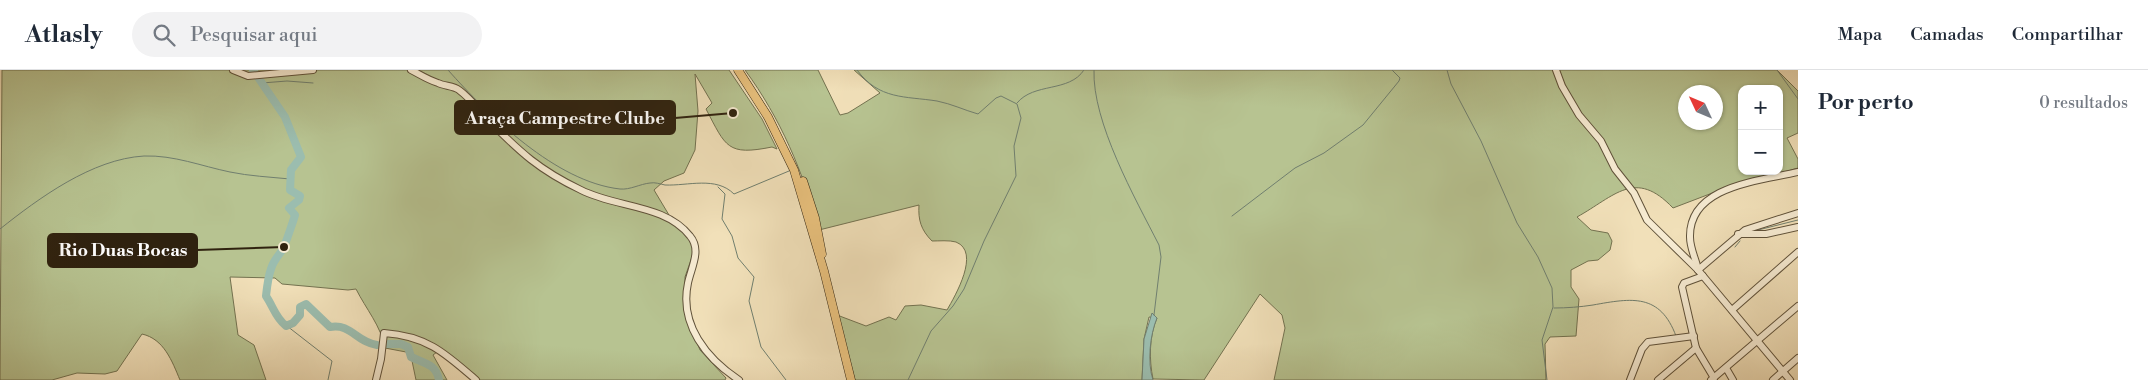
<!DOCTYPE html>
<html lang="pt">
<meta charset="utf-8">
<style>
body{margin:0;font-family:"Libre Bodoni",serif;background:#f2f2f3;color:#1f2937}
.controls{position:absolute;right:15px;top:15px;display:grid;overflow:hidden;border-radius:10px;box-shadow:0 1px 4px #0004}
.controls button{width:45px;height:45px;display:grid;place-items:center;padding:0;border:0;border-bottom:1px solid #e0e1e3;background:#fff;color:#1f2937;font:25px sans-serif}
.compass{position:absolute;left:1678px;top:15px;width:45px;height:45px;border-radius:50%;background:#fff;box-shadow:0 1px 4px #0004;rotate:314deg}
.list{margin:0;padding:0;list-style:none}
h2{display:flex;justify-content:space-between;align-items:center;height:65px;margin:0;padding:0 20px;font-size:21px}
h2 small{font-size:16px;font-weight:400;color:#747a83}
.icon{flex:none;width:28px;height:28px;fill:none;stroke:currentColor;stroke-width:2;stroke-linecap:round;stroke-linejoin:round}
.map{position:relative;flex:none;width:1798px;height:310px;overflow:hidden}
header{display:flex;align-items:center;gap:30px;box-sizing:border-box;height:70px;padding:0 25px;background:#fff;border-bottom:1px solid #e0e1e3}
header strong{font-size:24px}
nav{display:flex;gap:28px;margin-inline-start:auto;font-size:18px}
.search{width:350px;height:45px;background:#f2f2f3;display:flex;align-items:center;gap:12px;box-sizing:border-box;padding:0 18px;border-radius:28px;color:#747a83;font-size:19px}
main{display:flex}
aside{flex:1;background:#fff}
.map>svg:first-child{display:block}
.green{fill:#b7c391;stroke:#737250;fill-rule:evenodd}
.water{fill:#9bbdaf;stroke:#707f6f}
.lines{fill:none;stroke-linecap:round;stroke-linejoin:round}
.stream{stroke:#707f6f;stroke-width:1}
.river{stroke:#9bbdaf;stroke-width:8}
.minor-casing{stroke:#60523a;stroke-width:8}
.major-casing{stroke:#2f220f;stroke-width:9}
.minor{stroke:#f6ebd2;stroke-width:6}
.major{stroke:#e8c07c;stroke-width:8}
.leader{fill:none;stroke:#2f220f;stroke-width:2}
.callout-dot{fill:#2f220f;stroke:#f6ebd2;stroke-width:2}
.callout{fill:#2f220f;stroke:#2f220f;stroke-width:2}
.callout-label{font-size:18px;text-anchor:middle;font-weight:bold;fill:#fff}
</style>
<header>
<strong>Atlasly</strong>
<div class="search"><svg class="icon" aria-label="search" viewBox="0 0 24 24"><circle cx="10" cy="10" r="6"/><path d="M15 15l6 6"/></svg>Pesquisar aqui</div>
<nav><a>Mapa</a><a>Camadas</a><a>Compartilhar</a></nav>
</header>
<main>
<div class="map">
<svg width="1798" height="310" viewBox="0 0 1798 310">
<rect width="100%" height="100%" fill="#f1e0b9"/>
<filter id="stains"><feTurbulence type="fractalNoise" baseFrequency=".004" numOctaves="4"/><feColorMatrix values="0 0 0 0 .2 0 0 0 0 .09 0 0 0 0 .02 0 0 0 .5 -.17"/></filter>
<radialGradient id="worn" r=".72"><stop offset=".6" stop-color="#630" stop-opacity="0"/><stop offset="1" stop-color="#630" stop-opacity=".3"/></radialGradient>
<g class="green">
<path d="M2,0H729L762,49L777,79L772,77C727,86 726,77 706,39L712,33L695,4L698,41L695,80L684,103L664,111L654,120L669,145L692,173L693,184L685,207L686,245L700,280L726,308L725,310H474L437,282L433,285L447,310H416L411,286L406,282L385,278C381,256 366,239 356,219L348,220L282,214L275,208L230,207L238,265L254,275L266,310H180C172,291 164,269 142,264L117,301L105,304L77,303L52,310H0Z"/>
<path d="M745,0H818L840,45L848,43L880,23L854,0H1777L1798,21V63L1787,68L1798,89V98L1715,122L1673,138C1635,98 1615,126 1577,147L1591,160L1608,163L1612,171L1610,180L1598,190L1588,191L1571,200V217L1579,229L1576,266L1550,267L1545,274L1546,310H1274L1285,258L1282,245L1260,224L1204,310L1153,309C1149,290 1149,266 1157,248L1149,247L1144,269L1142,310H855L837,245L866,256L889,247L896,250L905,236L921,235L947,240C955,226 981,182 956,172C949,170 939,171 932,171C921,160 918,150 919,135L819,160C803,102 781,49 745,0ZM1742,19H1779V101H1742ZM1686,22H1716V52H1686Z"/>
</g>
<path class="water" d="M1152,243L1157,248C1150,265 1147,292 1153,310H1142L1144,269Z"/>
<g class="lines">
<g class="stream">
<path d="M448,0C489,46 556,112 620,119C630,120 640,114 650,113C655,112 660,114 665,115C688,116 716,106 734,124L789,101"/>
<path d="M857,0C879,30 905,26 937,31C952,34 964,40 978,44L996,28L1001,26L1017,34L1021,48L1014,76L1016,106L984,171L964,219L953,236L931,261L908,310"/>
<path d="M1094,0C1092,52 1135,128 1159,175L1161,187L1154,245"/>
<polyline points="1447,0 1451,14 1481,71 1517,153 1538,187 1552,218 1553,237 1542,270 1547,310"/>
<polyline points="1777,0 1798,29"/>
<polyline points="262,13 287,11 313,13"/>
<path d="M1017,33C1034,12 1069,23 1084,0"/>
<polyline points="718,117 725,124 722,149 732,166 738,188 754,207 749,231 761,277 786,310"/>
<polyline points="1232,146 1295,98 1324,83 1363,55 1399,11 1400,8 1392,0"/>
<path d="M0,159C39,128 92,89 144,86C174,85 201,96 230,102C249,106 270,107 290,109"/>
<polyline points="1754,161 1798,150"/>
<polyline points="1735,177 1740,171"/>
<path d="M1554,238C1567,238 1580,237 1593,235C1632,228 1660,223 1676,266"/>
<polyline points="287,256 332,291 328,310"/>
</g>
<g class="river">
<path d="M253,0L285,47L301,87L291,100L290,120L300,126L299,130L289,138L295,145C294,149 285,175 283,179C279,185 273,191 271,199C268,207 267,217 266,226C274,238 275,247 286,256L293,253L300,245V237L306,234L330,257C351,253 356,272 377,275"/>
<path d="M384,274H401L408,277L411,287C424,293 436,294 439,310"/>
</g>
<defs>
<g id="minor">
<polyline points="233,0 248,6 313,0"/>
<path d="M411,0C419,4 428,10 438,13C444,16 454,16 459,20C470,28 479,40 488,50C520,82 539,100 581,120C616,138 665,134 690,166C702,180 691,198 688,213C679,255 707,289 739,310"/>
<polyline points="1556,0 1562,16 1579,45 1601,71 1615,99 1634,123 1647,150 1698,200 1790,310"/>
<polyline points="1738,164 1766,164 1798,157"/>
<path d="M1698,200C1696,189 1690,179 1690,167C1689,115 1761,111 1798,102"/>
<polyline points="1698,200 1745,160 1798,143"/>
<polyline points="1703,206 1684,213 1682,217 1696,278 1714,308"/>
<polyline points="1732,240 1798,182"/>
<polyline points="1726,298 1733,310"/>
<path d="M376,310L381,289L384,263C427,266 445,283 476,310"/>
<polyline points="1630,310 1642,279 1648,272 1694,266"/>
<polyline points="1658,310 1696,278"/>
<polyline points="1711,310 1798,236"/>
<polyline points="1773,310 1798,288"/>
</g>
<g id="major">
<polyline points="738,0 768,47 794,100 824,201 851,310"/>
<polyline points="803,111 815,148 822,184"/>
</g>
</defs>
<use href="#minor" class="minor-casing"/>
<use href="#major" class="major-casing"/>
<use href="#minor" class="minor"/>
<use href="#major" class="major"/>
</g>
<path class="leader" d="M733 43L675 48M284 177L197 180"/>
<g class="callout-dot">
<circle cx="733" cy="43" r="5"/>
<circle cx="284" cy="177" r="5"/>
</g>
<g class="callout">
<rect x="455" y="31" width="220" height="33" rx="5"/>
<rect x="48" y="164" width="149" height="33" rx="5"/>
</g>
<g class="callout-label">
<text x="565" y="54">Araça Campestre Clube</text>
<text x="123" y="186">Rio Duas Bocas</text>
</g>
<rect width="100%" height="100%" filter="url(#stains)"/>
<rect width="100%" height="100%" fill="url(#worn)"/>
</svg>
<div class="controls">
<button>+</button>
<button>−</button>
</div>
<svg class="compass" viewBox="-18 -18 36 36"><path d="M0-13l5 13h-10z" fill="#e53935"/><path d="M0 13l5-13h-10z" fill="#747a83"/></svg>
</div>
<aside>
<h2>Por perto<small>0 resultados</small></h2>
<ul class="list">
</ul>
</aside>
</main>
